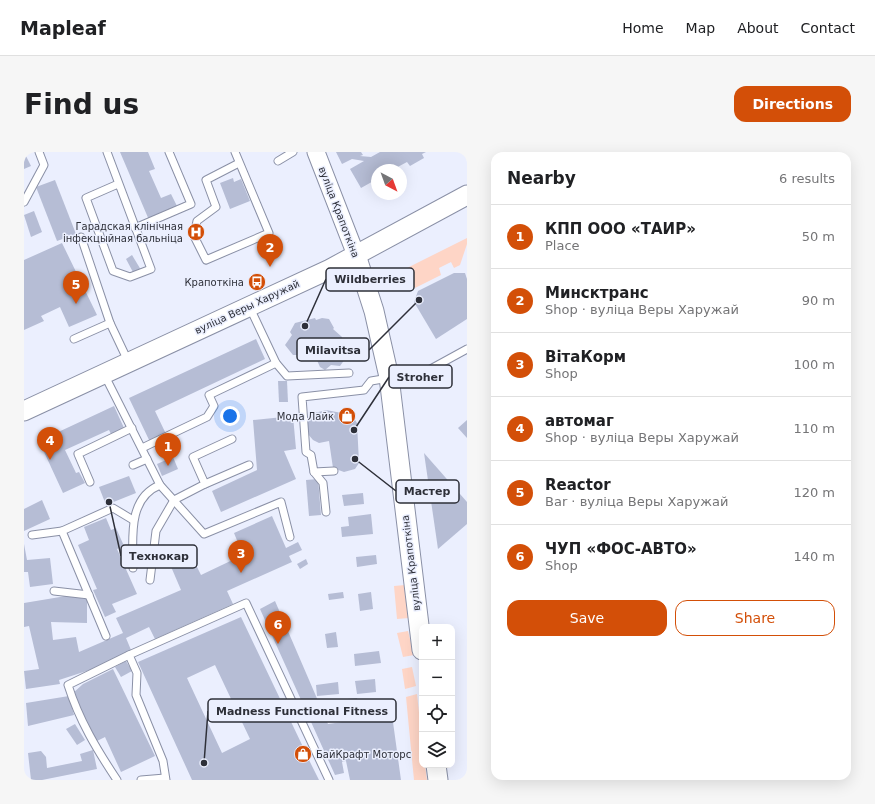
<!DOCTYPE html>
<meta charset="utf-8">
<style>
body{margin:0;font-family:"DejaVu Sans",sans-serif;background:#f6f6f6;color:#202124}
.controls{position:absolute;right:12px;bottom:12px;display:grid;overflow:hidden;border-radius:8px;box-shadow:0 4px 16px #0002}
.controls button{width:36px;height:36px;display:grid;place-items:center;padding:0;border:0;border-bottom:1px solid #e0e0e0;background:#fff;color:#202124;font:20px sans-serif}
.compass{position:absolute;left:347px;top:12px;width:36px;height:36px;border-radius:50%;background:#fff;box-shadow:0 4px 16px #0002;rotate:139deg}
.you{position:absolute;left:206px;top:264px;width:14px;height:14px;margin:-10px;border:3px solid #fff;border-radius:50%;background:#1a73e8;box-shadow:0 0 0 6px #1a73e833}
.badge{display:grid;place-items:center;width:26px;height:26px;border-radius:50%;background:#d34f08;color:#fff;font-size:13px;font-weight:700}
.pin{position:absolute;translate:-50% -33px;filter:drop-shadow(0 1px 2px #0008)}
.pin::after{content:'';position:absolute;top:21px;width:14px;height:12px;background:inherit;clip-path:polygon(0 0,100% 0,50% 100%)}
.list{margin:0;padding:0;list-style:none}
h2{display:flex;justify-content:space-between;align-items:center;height:52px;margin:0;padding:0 16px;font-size:17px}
h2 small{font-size:13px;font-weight:400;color:#757577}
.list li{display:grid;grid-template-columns:26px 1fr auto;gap:12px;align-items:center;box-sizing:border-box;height:64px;padding:0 16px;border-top:1px solid #e0e0e0}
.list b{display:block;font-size:15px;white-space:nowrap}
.list p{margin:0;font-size:13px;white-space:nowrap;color:#757577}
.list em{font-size:13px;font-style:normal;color:#757577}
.actions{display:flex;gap:8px;padding:12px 16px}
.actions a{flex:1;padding:9px 0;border:1px solid #d34f08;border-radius:12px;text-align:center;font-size:14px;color:#d34f08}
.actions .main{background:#d34f08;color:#fff}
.icon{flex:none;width:22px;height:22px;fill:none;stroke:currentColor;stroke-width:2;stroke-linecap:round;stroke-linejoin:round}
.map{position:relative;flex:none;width:443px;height:628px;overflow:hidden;border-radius:12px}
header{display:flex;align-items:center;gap:24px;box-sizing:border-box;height:56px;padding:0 20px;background:#fff;border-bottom:1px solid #e0e0e0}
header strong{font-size:19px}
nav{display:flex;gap:22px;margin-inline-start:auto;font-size:14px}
.intro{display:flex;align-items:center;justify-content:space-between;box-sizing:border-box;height:96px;padding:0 24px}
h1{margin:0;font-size:28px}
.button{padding:10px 18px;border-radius:12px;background:#d34f08;color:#fff;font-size:14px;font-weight:700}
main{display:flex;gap:24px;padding:0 24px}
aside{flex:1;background:#fff;border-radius:12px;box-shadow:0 4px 16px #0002}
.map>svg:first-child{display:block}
.green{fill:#fed5c6}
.building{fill:#b6bdd5;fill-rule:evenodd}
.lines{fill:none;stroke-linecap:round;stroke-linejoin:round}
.service-casing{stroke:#8a90a6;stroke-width:9}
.tertiary-casing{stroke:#8a90a6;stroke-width:19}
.secondary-casing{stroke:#8a90a6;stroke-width:21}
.service{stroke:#fff;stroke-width:7}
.tertiary{stroke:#fff;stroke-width:17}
.secondary{stroke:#fff;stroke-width:19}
.labels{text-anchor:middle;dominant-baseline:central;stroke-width:3;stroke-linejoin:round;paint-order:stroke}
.street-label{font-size:10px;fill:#2e3039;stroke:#ebeffe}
.poi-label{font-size:10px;fill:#2e3039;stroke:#ebeffe;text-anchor:end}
.leader{fill:none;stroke:#2e3039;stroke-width:1.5}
.callout-dot{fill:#2e3039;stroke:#ebeffe;stroke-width:1.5}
.callout{fill:#ebeffe;stroke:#2e3039;stroke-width:1.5}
.callout-label{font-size:11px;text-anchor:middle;font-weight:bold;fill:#2e3039}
</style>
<header>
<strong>Mapleaf</strong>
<nav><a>Home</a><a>Map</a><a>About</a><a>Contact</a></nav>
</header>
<div class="intro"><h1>Find us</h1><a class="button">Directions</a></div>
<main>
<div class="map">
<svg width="443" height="628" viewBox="0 0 443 628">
<rect width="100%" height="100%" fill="#ebeffe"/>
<g class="green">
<polygon points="443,86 443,92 436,113 430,116 427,110 415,116 417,123 391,136 381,117"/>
<polygon points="381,433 385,466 373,467 370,434"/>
<polygon points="384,479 390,503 379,505 373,481"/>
<polygon points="388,515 392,534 381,537 378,517"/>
<polygon points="393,542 398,588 398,613 401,613 403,628 390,628 382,545"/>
</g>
<g class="building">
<polygon points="0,0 7,14 0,17"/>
<polygon points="96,0 124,0 131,17 125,19 137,46 147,42 154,56 125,68"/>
<polygon points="312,0 337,0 339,3 336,4 347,5 356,0 402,0 398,2 400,6 386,14 383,10 368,18 353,18 353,27 337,36 326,17 340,9 328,7 318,12"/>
<polygon points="209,26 210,30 217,27 226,49 206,57 196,31"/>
<polygon points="31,28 52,82 33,89 12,35"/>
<polygon points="10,59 18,80 7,85 0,63"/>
<polygon points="38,91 73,163 45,175 36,155 17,164 20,169 0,178 0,108"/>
<polygon points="108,103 117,118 110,122 102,107"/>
<polygon points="430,121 441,121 443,127 443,167 412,187 390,150 394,139"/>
<polygon points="291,166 292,168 298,166 305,167 310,176 309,177 318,185 319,190 316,197 320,202 321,207 316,214 307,213 301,218 296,215 292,206 283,209 276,203 269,203 261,193 268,183 266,180 271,171"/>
<polygon points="232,187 241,207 131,259 142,282 126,290 105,246"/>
<polygon points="254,229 263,229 264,250 255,250"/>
<polygon points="90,254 100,276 87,282 85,278 41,298 52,321 55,320 61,331 39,341 15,289"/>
<polygon points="302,258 328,263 333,271 335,311 331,317 320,320 309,316 305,289 295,291 289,288 284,282 281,275 284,267 287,262"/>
<polygon points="269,264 272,297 260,299 272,327 197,360 188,339 233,318 229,268"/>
<polygon points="443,268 443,286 434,276"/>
<polygon points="400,301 443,350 443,372 414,397"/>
<polygon points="149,305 154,317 138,324 133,312"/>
<polygon points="105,324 112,341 82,353 75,335"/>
<polygon points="294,327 297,363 285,364 282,328"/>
<polygon points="339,341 340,352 320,354 318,343"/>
<polygon points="18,348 26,367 0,379 0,357"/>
<polygon points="347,362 349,382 318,385 317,375 325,374 324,365"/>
<polygon points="248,364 262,396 274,390 278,398 265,404 268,410 203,439 209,452 131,487 125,475 102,486 107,498 75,515 35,528 36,532 2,537 0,519 15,517 5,474 0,475 0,451 42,444 63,447 63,471 27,470 29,488 52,485 55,500 99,481 92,466 157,438 145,410 166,401 177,423 219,403 210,381"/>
<polygon points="82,366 87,378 92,376 100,394 93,397 113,442 88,452 92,460 81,465 69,438 73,437 54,393 65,388 60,375"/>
<polygon points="0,392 3,408 26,406 29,432 6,435 4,420 0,420"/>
<polygon points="352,403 353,412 333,415 332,405"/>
<polygon points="282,407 284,412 276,417 273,412"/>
<polygon points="319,440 320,446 305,448 304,442"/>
<polygon points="347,440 349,457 336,459 334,442"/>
<polygon points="251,449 304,572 368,563 377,628 326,628 322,609 318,610 320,621 311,623 236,457"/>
<path d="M217,465L280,597L285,595L288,601L283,604L295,628H168L114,510ZM191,513L226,587L198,601L163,526Z"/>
<polygon points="312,480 314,495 303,496 301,482"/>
<polygon points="355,499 357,511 331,514 330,502"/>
<polygon points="102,509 108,519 97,525 91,515"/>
<polygon points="89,517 131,604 97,620 81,585 71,590 48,542 59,532"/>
<polygon points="351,527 352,540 333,542 331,529"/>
<polygon points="314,530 315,542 293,544 292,533"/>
<polygon points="45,544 50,563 4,574 2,551"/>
<polygon points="333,546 335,555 324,556 323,547"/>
<polygon points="51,572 61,588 53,593 42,577"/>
<polygon points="69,598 73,617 18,628 7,628 4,601 17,599 22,605 23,616 58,609 56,602"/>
</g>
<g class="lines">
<defs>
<g id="service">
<polyline points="83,0 127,117 106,125 89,119 62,46 94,32"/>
<polyline points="211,0 245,81 182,108 170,84 173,69 192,55 182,28 215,11"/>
<polyline points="254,9 269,0"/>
<polyline points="0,50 20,13 15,0"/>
<polyline points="111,76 167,52 145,0"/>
<polyline points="57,85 86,171"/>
<polyline points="226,156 252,211 263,224 325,221"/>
<polyline points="50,187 86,171 104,209"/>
<polyline points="80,222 136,333 180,382 257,350 266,385"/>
<polyline points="118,296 183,265 190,254 185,243 252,211"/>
<polyline points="109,313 123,307"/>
<polyline points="290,320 310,319"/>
<polyline points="66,330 54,302 108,276"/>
<polyline points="181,332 225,313"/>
<polyline points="302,360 299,331 290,320 287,303 282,300 278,245 340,238 347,229 401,220 443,197"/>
<polyline points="8,383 38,379"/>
<path d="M109,416C109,388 103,346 136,333"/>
<polyline points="126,428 132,379 150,348 181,332 169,305 208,287"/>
<polyline points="30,439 65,443"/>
<polyline points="82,484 38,379 89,356 109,368"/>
<path d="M93,628C73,598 55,568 44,533L105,503"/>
<polyline points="117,628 141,626"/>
<polyline points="142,628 139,609 112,543 113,521 105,503 222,451 305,628"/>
</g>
<polyline id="tertiary" points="292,0 332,103"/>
<g id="secondary">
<polyline points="332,103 350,159 365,225 398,498"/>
<polyline points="0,259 306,117 443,43"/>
<polyline points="412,613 414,628"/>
</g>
</defs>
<use href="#service" class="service-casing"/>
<use href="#tertiary" class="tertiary-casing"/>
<use href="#secondary" class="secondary-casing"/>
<use href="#service" class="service"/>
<use href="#tertiary" class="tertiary"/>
<use href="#secondary" class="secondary"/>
</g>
<defs>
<symbol id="hospital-disc" viewBox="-11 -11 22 22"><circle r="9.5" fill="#d34f08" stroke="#ebeffe"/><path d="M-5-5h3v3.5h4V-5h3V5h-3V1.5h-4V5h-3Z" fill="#fff"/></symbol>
<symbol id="bus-disc" viewBox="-11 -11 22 22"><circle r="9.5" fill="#d34f08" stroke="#ebeffe"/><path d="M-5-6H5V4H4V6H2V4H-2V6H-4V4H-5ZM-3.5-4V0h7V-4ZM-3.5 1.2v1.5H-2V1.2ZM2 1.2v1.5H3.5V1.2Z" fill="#fff"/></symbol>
<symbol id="shop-disc" viewBox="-11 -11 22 22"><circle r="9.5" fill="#d34f08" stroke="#ebeffe"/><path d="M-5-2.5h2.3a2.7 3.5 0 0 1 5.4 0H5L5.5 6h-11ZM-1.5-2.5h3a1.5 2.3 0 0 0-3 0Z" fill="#fff"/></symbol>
</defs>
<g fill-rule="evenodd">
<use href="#hospital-disc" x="162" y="70" width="20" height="20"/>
<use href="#bus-disc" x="223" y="120" width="20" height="20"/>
<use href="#shop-disc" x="313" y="254" width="20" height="20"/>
<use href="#shop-disc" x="269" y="592" width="20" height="20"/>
</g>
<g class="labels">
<g class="street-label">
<text transform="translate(315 60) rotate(69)">вуліца Крапоткіна</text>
<text transform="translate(223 155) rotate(-25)">вуліца Веры Харужай</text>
<text transform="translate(387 411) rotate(-97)">вуліца Крапоткіна</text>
</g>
<g class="poi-label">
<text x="159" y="74">Гарадская клінічная<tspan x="159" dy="12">інфекцыйная бальніца</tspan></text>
<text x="220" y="130">Крапоткіна</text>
<text x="310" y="264">Мода Лайк</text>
<text x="292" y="602" text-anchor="start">БайКрафт Моторс</text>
</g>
</g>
<path class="leader" d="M281 174L302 127M395 148L345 198M330 278L365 225M331 307L372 339M85 350L97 404M180 611L184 559"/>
<g class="callout-dot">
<circle cx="281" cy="174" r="4"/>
<circle cx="395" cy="148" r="4"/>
<circle cx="330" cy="278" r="4"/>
<circle cx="331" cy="307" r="4"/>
<circle cx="85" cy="350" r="4"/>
<circle cx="180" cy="611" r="4"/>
</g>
<g class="callout">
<rect x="302" y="116" width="88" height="23" rx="4"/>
<rect x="273" y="186" width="72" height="23" rx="4"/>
<rect x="365" y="213" width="63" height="23" rx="4"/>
<rect x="372" y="328" width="63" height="23" rx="4"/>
<rect x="97" y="393" width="76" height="23" rx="4"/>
<rect x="184" y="547" width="188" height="23" rx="4"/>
</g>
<g class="callout-label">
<text x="346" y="131">Wildberries</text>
<text x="309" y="202">Milavitsa</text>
<text x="396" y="229">Stroher</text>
<text x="403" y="343">Мастер</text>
<text x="135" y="408">Технокар</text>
<text x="278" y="563">Madness Functional Fitness</text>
</g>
</svg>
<div class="controls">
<button>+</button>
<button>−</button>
<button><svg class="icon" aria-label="locate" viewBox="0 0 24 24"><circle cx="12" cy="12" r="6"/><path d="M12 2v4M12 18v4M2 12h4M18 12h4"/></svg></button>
<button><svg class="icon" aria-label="layers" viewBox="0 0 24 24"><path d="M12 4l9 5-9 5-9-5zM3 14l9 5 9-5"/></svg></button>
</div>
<svg class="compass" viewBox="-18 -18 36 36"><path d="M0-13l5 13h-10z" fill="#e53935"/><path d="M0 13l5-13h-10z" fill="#757577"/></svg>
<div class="you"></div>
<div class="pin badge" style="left:144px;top:314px">1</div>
<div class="pin badge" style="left:246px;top:115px">2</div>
<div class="pin badge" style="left:217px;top:421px">3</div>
<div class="pin badge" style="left:26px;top:308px">4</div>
<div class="pin badge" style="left:52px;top:152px">5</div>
<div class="pin badge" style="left:254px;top:492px">6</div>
</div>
<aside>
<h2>Nearby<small>6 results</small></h2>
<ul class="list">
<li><span class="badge">1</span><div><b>КПП ООО «ТАИР»</b><p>Place</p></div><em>50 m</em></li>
<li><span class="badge">2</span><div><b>Минсктранс</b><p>Shop · вуліца Веры Харужай</p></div><em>90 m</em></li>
<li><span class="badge">3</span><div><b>ВітаКорм</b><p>Shop</p></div><em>100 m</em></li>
<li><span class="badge">4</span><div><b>автомаг</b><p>Shop · вуліца Веры Харужай</p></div><em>110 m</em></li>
<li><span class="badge">5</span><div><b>Reactor</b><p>Bar · вуліца Веры Харужай</p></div><em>120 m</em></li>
<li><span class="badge">6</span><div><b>ЧУП «ФОС-АВТО»</b><p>Shop</p></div><em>140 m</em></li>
</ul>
<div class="actions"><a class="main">Save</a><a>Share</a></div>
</aside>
</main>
